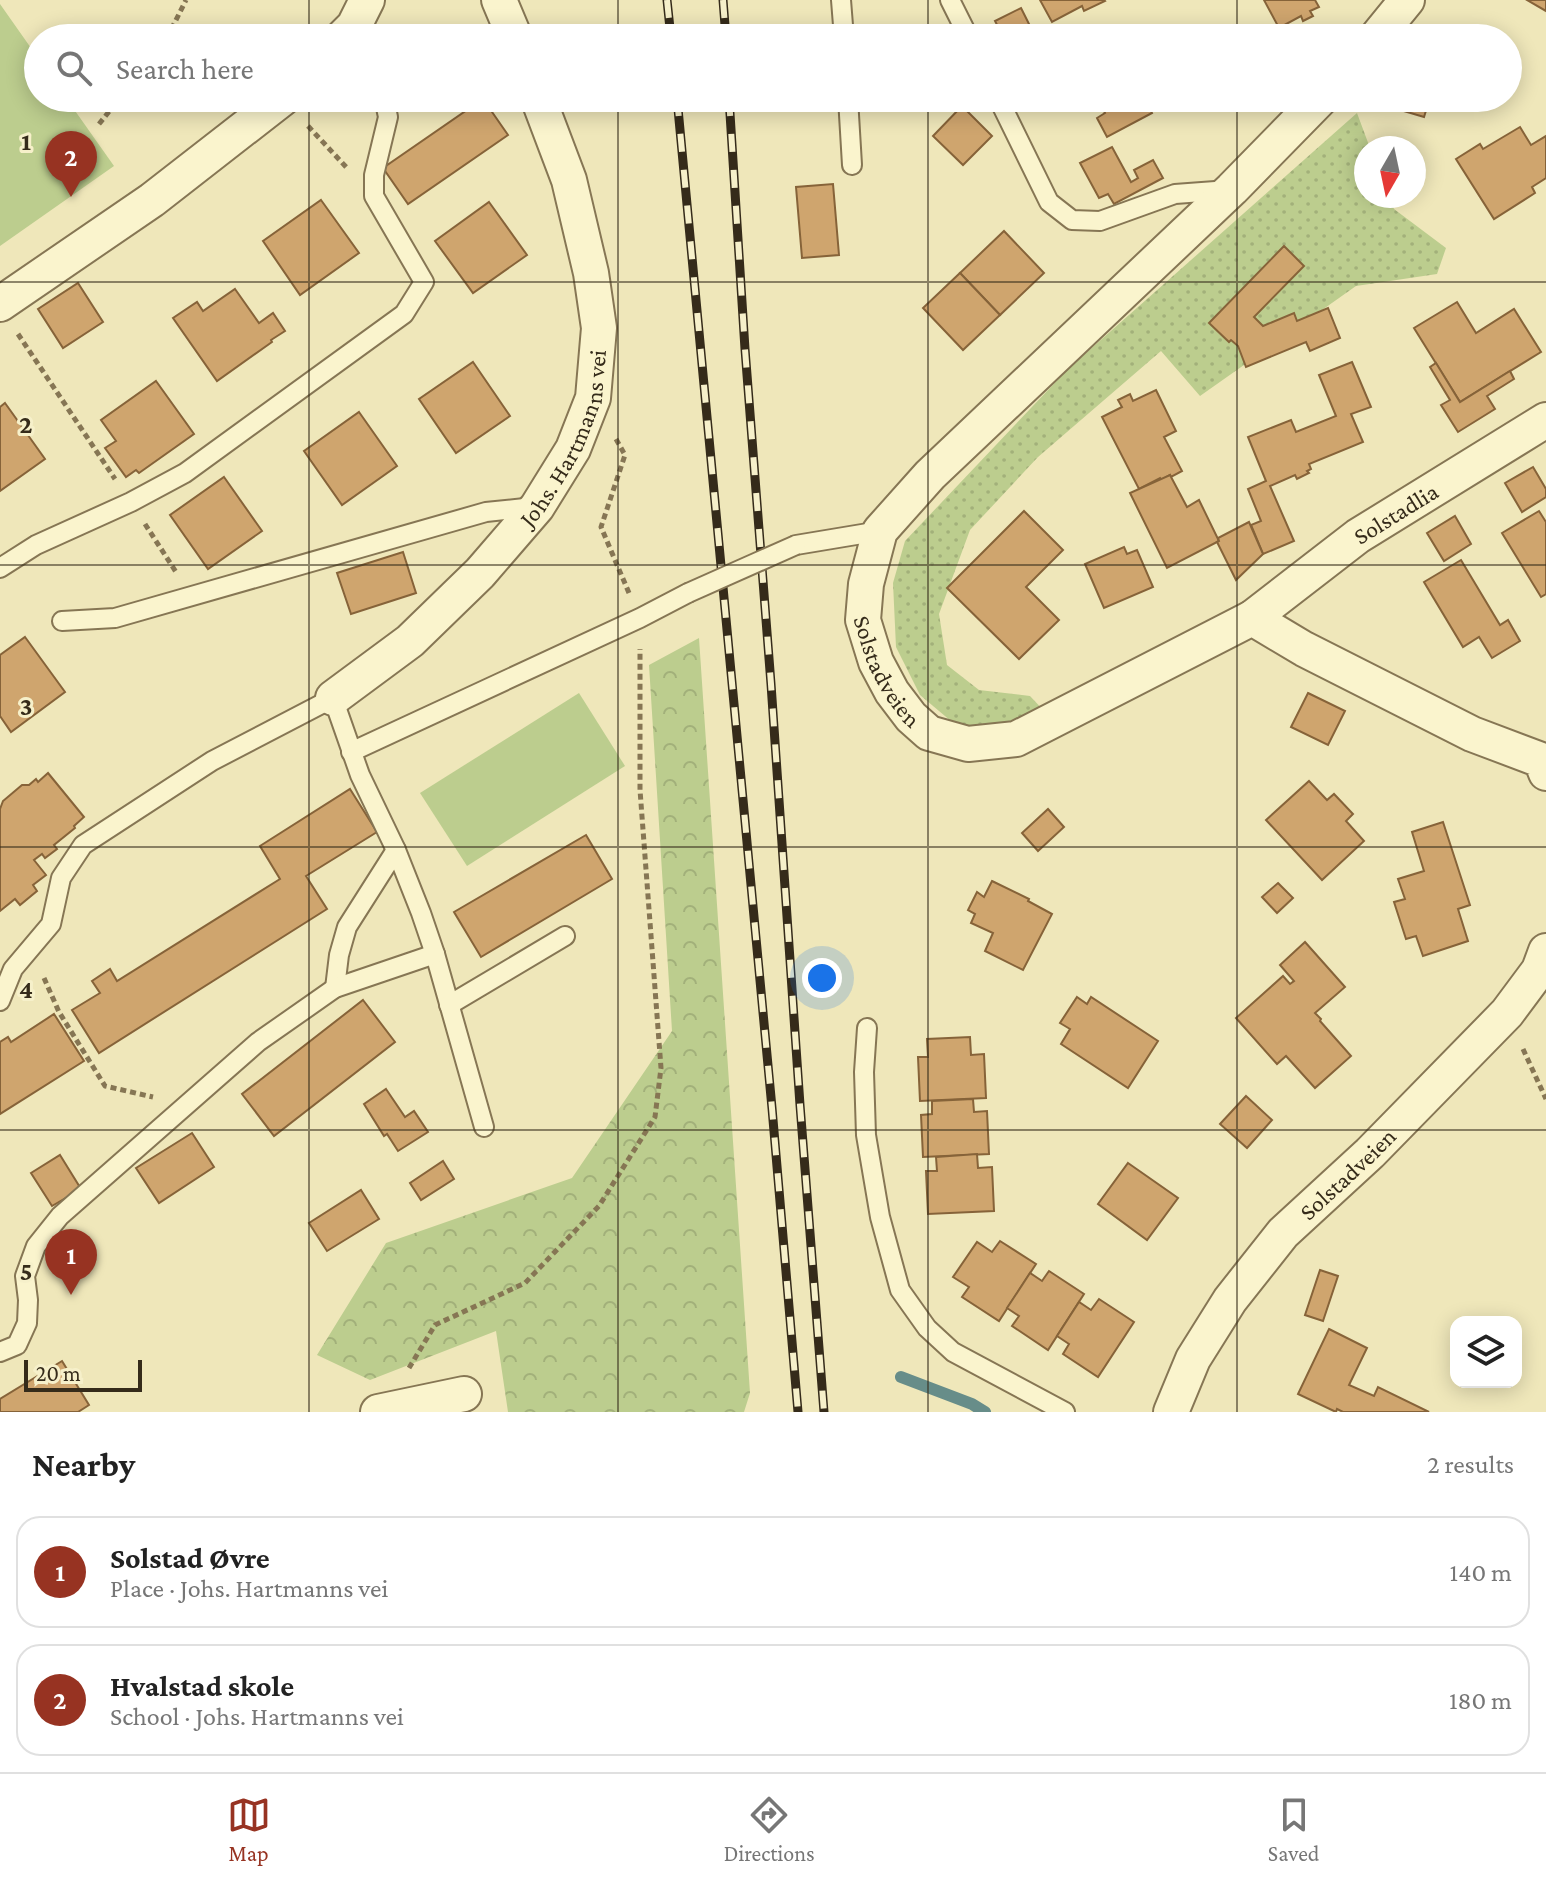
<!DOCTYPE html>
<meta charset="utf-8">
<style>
body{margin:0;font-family:"Crimson Pro",serif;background:#f2f2f2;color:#222}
.controls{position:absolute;right:24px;bottom:24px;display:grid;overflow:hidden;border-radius:16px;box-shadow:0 4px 20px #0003}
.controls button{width:72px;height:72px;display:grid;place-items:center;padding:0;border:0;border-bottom:2px solid #e0e0e0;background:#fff;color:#222;font:40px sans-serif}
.compass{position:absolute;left:1354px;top:136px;width:72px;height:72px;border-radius:50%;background:#fff;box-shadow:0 4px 20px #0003;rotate:189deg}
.scale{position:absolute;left:24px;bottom:20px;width:118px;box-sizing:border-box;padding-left:8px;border:4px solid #352b1a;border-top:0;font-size:22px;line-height:28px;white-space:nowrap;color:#352b1a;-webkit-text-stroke:6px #f6f0ca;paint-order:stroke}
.you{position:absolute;left:822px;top:978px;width:28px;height:28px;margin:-20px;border:6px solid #fff;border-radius:50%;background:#1a73e8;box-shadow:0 0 0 12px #1a73e833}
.badge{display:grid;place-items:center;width:52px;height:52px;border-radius:50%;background:#973322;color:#fff;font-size:26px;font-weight:700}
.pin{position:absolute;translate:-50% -66px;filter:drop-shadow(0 2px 4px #0008)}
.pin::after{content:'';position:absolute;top:42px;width:28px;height:24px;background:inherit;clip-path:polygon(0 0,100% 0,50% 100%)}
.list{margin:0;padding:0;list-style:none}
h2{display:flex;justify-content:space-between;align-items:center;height:104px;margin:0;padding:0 32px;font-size:34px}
h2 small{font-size:26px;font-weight:400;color:#767676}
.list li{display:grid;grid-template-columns:52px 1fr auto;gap:24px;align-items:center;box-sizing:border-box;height:112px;margin:0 16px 16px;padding:0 16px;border:2px solid #e0e0e0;border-radius:24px}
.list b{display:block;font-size:30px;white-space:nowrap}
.list p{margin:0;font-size:26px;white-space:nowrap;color:#767676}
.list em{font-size:26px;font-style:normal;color:#767676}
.icon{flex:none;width:44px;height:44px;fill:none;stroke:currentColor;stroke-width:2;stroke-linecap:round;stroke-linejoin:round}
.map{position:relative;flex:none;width:1546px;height:1412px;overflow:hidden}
.search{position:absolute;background:#fff;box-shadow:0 4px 20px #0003;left:24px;right:24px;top:24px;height:88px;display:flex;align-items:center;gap:20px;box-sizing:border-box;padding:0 28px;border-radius:44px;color:#767676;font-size:30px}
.sheet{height:360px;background:#fff}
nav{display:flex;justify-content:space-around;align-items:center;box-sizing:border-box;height:112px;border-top:2px solid #e0e0e0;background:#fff;font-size:22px;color:#767676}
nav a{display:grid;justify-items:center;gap:4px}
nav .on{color:#973322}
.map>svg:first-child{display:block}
.grass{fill:url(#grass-dots)}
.forest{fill:url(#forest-crowns)}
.pitch{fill:#bccd8e}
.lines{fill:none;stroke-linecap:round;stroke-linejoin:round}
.stream{stroke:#678d89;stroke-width:12}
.building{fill:#cfa56e;stroke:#866339;stroke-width:2}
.lane-casing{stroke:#867654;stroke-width:22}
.street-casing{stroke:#867654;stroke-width:38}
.path{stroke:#867654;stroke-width:5;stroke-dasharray:6 4;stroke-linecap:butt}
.lane{stroke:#faf4cd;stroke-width:18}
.street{stroke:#faf4cd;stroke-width:34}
.rail-casing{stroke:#352b1a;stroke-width:9}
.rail{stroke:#f6f0ca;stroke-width:6;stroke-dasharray:18;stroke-linecap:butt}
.lane-bridge-casing{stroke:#867654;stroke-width:22;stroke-linecap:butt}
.lane-bridge{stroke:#faf4cd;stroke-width:18}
.grid{fill:none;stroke:#352b1a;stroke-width:2;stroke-opacity:0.55}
.labels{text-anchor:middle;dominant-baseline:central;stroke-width:6;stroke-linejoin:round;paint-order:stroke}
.street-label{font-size:24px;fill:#352b1a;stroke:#f6f0ca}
.grid-label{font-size:26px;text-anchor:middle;font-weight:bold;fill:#352b1a;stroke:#f6f0ca;stroke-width:6;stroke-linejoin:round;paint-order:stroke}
</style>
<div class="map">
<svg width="1546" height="1412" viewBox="0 0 1546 1412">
<defs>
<pattern id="grass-dots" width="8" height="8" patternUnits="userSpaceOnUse" patternTransform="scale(2)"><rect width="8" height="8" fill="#bccd8e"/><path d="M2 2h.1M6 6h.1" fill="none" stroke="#a2b07a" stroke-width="1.8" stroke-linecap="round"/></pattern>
<pattern id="forest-crowns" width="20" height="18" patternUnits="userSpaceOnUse" patternTransform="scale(2)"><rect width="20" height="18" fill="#bccd8e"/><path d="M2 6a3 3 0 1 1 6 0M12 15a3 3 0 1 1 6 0" fill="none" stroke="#a2b07a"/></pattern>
</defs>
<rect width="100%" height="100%" fill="#efe7ba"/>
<polygon class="grass" points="1357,113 1370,148 1366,148 1366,196 1389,196 1394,209 1446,248 1437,274 1356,286 1200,396 1161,351 1038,457 970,530 939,614 947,665 979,690 1030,696 1046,713 1003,735 958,727 920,695 896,647 893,583 905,541 1068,369"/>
<polygon class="forest" points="699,638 750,1393 744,1412 508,1412 496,1331 370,1380 317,1355 386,1243 572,1178 672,1031 649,665"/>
<g class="pitch">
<polygon points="0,4 38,58 38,98 66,98 114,166 0,246"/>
<polygon points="579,693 625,766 467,866 420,793"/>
</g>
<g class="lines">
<polyline class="stream" points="901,1377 972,1404 985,1412"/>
</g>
<g class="building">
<polygon points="1040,0 1104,0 1105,1 1084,11 1082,6 1052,22"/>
<polygon points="1264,0 1315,0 1319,7 1310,11 1313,16 1303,21 1301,16 1279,28"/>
<polygon points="1527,0 1546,0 1546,11"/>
<polygon points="1021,8 1036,38 1004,38 995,21"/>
<polygon points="1097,98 1149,98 1145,100 1152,113 1107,137 1097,118 1105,113"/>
<polygon points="1390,98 1430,98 1424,117 1387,106"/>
<polygon points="483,99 508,135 408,204 383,168"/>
<polygon points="962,106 992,136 963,165 933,136"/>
<polygon points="1520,127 1531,145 1546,136 1546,178 1532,187 1535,193 1494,219 1456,159 1480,144 1483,149"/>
<polygon points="1112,147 1131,182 1138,178 1134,170 1153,160 1163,178 1114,204 1108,194 1099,198 1080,163"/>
<polygon points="833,184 839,255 802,258 796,187"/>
<polygon points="321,200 359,253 300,295 263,241"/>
<polygon points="489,202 527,255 473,293 435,241"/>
<polygon points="1004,231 1044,273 1000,315 960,273"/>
<polygon points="1284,246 1304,266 1254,317 1263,326 1294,313 1297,321 1328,308 1340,338 1310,351 1306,342 1246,367 1238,346 1231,340 1229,342 1209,323"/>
<polygon points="960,273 1000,315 963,350 923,308"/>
<polygon points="78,283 103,322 63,348 38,309"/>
<polygon points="235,289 259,323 273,313 285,331 271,340 272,342 217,381 173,318 197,302 203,311"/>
<polygon points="1457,302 1476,333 1514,309 1541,352 1460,402 1414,328"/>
<polygon points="473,362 510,416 456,453 419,399"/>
<polygon points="1352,362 1371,407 1351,414 1363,442 1309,464 1311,469 1307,471 1309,473 1297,479 1295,475 1270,486 1294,541 1263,554 1251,525 1261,521 1248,489 1266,481 1248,437 1291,420 1296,432 1336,416 1319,375"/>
<polygon points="1436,363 1460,402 1510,371 1514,379 1487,396 1495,409 1458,432 1441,405 1450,400 1430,367"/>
<polygon points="156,381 194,434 139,473 136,470 126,477 105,448 116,441 101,420"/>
<polygon points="1156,390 1176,431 1164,437 1182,471 1171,477 1170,475 1161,480 1160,478 1139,489 1102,417 1122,407 1118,400 1130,394 1133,401"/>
<polygon points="5,403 45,459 0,491 0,407"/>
<polygon points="359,412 397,466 342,505 304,451"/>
<polygon points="1533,467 1546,489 1546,497 1522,512 1505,483"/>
<polygon points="1170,475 1187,507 1199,500 1219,541 1167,568 1130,493"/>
<polygon points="224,477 262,531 208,569 170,515"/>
<polygon points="1024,511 1063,550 1026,587 1059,620 1019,659 947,588"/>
<polygon points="1539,511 1546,522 1546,594 1541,597 1502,533"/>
<polygon points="1455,516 1471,544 1444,561 1427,533"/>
<polygon points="1249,522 1263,554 1236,580 1217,542 1219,541 1218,538"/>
<polygon points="1124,547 1127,554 1137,550 1153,587 1104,608 1085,564"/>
<polygon points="403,552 416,593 351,614 337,573"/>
<polygon points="1461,560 1500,625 1508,620 1520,641 1492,658 1479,637 1463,647 1424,582"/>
<polygon points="25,637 65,692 11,732 0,716 0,655"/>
<polygon points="1308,693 1345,711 1328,745 1291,727"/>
<polygon points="48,773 84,817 74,826 75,828 54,845 57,849 45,858 42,854 34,860 46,875 33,885 37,891 20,905 15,899 0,911 0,809 3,801 22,785 29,785 36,779 38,782"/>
<polygon points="1309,781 1327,800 1334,794 1353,814 1346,821 1364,841 1322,880 1266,820"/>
<polygon points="350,789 377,832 306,876 327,909 99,1053 72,1010 100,993 92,981 110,969 117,981 280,879 260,846"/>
<polygon points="1048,809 1064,827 1038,851 1022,833"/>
<polygon points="1443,822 1470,905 1458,909 1468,941 1423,956 1416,936 1406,939 1394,902 1405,899 1398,879 1424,871 1412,832"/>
<polygon points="586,835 612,879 481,957 454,912"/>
<polygon points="992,881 1029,899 1028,901 1052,914 1023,970 985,951 993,933 971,923 975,914 968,910 977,892 984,897"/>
<polygon points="1278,883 1293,898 1277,913 1262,897"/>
<polygon points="1305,942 1345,987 1315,1013 1321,1019 1320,1021 1351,1056 1315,1088 1286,1056 1277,1064 1236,1018 1283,976 1290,984 1294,981 1280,965"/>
<polygon points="1077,997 1087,1004 1091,997 1158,1041 1128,1088 1061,1044 1070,1029 1060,1023"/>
<polygon points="363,1000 395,1042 274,1136 242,1094"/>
<polygon points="54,1014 84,1061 0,1114 0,1042 8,1037 11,1042"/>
<polygon points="970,1037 971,1055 984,1054 986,1098 920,1101 918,1057 928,1057 927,1039"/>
<polygon points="386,1089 405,1117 414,1111 428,1132 398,1151 387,1134 384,1136 364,1104"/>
<polygon points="1246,1096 1272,1120 1247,1148 1220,1124"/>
<polygon points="973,1099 974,1112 987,1111 989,1154 923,1157 921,1115 932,1114 932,1101"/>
<polygon points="192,1133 214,1167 159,1203 136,1168"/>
<polygon points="977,1154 978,1168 992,1167 994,1211 928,1214 926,1171 937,1171 936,1157"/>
<polygon points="60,1155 81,1189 52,1206 31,1173"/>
<polygon points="443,1161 454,1179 421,1200 410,1183"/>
<polygon points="1128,1163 1178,1198 1147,1240 1098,1204"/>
<polygon points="361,1190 379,1219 327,1251 309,1223"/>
<polygon points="1000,1241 1036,1264 999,1321 962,1297 969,1287 953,1277 977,1242 992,1252"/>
<polygon points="1320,1270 1338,1276 1323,1321 1305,1315"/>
<polygon points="1049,1271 1084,1294 1048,1350 1012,1326 1019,1316 1007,1308 1030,1273 1042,1281"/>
<polygon points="1099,1299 1134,1322 1098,1377 1063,1354 1069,1344 1057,1336 1079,1302 1091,1310"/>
<polygon points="1329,1329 1367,1348 1349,1385 1374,1396 1378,1387 1429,1412 1343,1412 1337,1409 1336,1412 1298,1394"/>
<polygon points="62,1361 89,1405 78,1412 0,1412 0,1399"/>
</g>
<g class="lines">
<defs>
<g id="lane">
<polyline points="841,0 844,38"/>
<polyline points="950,0 969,38"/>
<polyline points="848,98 852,165"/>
<polyline points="998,98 1049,202 1072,220 1100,221 1175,194 1229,190"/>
<polyline points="796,545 880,531"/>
<polyline points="0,568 36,545 131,502 185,473 404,314 424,282 374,196 374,175 388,117 384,98"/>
<polyline points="62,621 115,618 486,512 534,507"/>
<polyline points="351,752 640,618 688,593"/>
<polyline points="335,988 339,955 347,927 396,850"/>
<polyline points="0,1001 13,969 51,924 61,878 83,845 212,761 333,698 360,775 396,850 421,913 435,954 484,1127"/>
<polyline points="449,1005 565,936"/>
<polyline points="867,1028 864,1072 866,1135 880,1217 900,1290 927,1328 953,1352 1065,1412"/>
<polyline points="0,1352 17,1345 27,1323 28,1300 25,1276 36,1246 60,1216 258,1042 335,988 435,954"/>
</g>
<g id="street">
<polyline points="499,0 515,38"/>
<polyline points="342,38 354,26 367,0"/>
<polyline points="1376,38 1407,0"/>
<path id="s1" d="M1321,98L1232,189L930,475L880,531L866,584L863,620L876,662L892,692L911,717L929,733L968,744L1016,739L1252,618L1304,649L1472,734L1541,760L1546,773"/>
<polyline points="0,304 152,200 283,98"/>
<path id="s2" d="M1252,618L1358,536L1546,420"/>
<path id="s3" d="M333,698L410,641L480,573L537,507L573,449L593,398L599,328L591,273L569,180L538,98"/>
<polyline points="378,1412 464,1394"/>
<path id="s4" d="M1171,1412L1193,1359L1230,1300L1283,1233L1370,1153L1507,1013L1539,970L1546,951"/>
</g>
</defs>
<use href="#lane" class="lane-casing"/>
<use href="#street" class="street-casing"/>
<g class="path">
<polyline points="167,38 186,0"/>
<polyline points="99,124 120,98"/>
<polyline points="308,126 347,168"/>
<polyline points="18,334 115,479"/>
<polyline points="616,439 625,455 601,527 629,593"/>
<polyline points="145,524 176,572"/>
<polyline points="44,978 59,1012 105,1086 153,1097"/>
<polyline points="1523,1049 1546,1099"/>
<polyline points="409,1368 435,1325 525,1283 599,1206 655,1117 661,1068 640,790 640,649"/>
</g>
<use href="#lane" class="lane"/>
<use href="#street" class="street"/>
<defs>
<g id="rail">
<polyline points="667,0 671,38"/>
<polyline points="723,0 726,38"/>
<polyline points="677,98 772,1108 798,1412"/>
<polyline points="729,98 745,349 771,684 800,1105 824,1412"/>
</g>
</defs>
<use href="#rail" class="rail-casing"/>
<use href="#rail" class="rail"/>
<defs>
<polyline id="lane-bridge" points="688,593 796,545"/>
</defs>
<use href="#lane-bridge" class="lane-bridge-casing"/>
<use href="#lane-bridge" class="lane-bridge"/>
</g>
<path class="grid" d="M309,0V38M618,0V38M928,0V38M1237,0V38M309,98V1412M618,98V1412M928,98V1412M1237,98V1412M0,282H1546M0,565H1546M0,847H1546M0,1130H1546"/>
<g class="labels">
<g class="street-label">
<text stroke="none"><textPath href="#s3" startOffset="356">Johs. Hartmanns vei</textPath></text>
<text stroke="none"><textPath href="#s2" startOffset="178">Solstadlia</textPath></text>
<text stroke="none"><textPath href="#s1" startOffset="766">Solstadveien</textPath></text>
<text stroke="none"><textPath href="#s4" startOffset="300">Solstadveien</textPath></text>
</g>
</g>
<g class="grid-label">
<text x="26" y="150">1</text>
<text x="26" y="433">2</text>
<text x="26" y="715">3</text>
<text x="26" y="998">4</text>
<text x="26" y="1280">5</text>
</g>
</svg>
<div class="controls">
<button><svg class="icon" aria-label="layers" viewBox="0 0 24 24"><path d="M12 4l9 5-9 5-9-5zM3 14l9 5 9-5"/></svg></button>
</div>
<svg class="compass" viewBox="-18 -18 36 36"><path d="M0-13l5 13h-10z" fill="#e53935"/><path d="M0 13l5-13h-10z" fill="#767676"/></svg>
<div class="scale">20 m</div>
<div class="you"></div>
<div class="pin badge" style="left:71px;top:1295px">1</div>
<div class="pin badge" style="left:71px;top:197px">2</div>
<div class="search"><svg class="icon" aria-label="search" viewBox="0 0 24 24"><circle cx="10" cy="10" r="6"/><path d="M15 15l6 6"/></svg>Search here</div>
</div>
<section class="sheet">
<h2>Nearby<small>2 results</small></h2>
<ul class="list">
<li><span class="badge">1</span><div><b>Solstad Øvre</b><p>Place · Johs. Hartmanns vei</p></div><em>140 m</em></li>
<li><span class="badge">2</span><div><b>Hvalstad skole</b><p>School · Johs. Hartmanns vei</p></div><em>180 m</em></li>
</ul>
</section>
<nav>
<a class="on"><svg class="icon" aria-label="map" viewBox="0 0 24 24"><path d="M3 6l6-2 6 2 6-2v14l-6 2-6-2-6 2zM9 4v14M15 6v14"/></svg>Map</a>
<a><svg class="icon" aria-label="directions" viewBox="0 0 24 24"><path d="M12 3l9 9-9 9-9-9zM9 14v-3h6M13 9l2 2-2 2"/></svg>Directions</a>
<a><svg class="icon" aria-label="saved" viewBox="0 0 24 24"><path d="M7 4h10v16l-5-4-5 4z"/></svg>Saved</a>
</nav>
